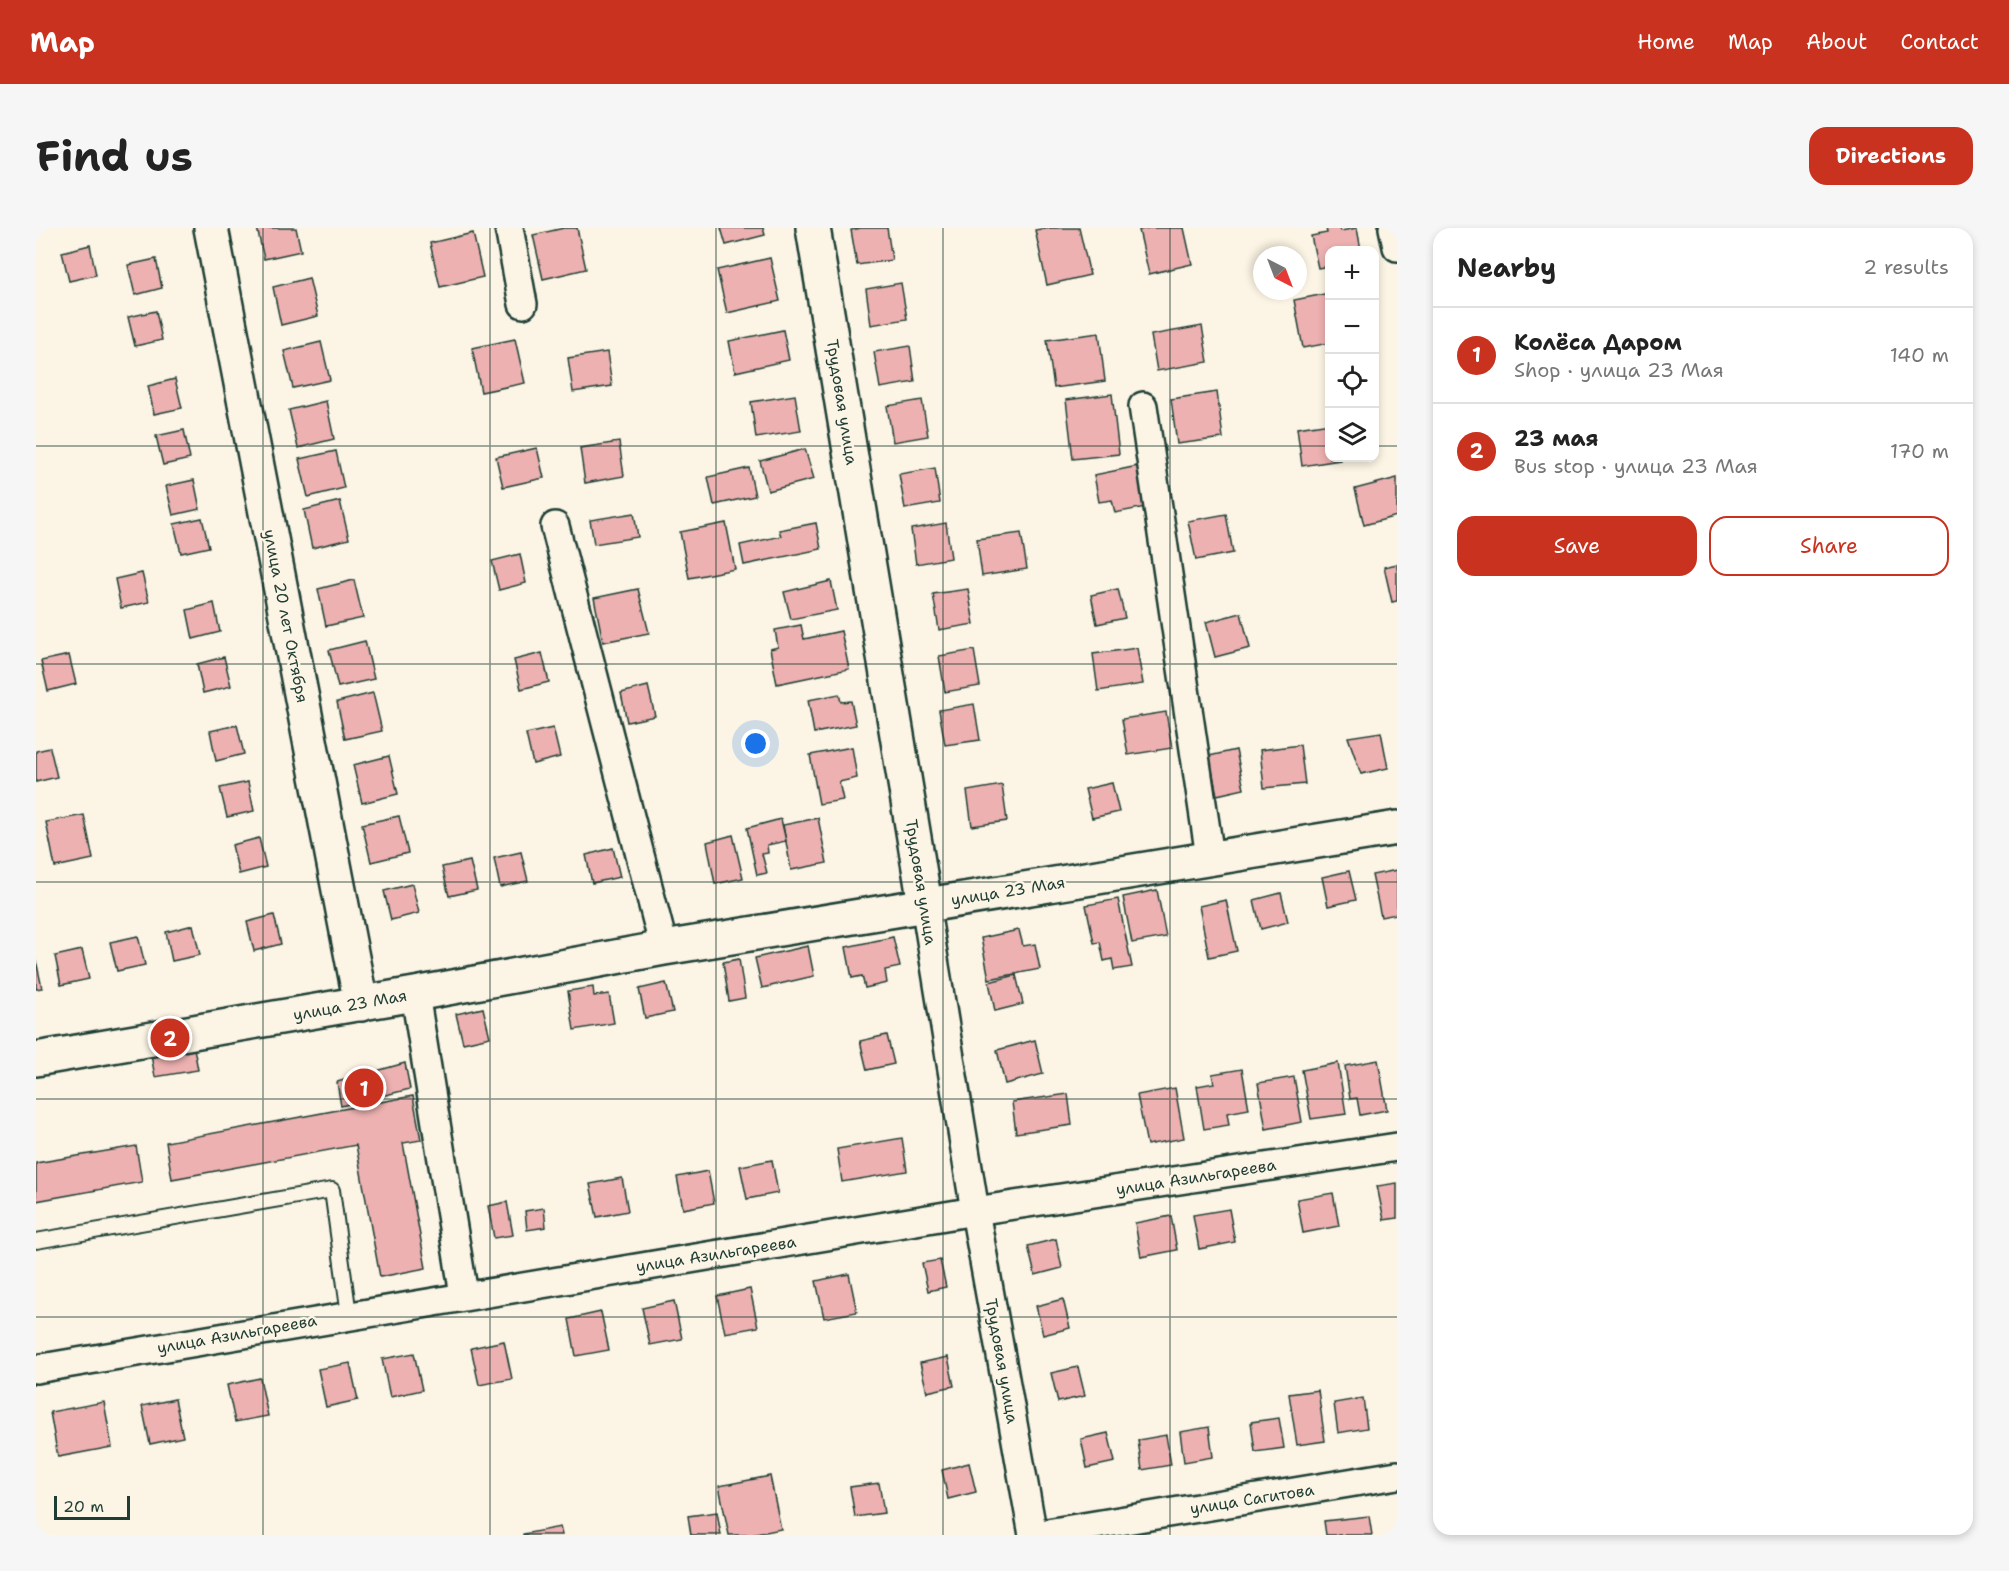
<!DOCTYPE html>
<meta charset="utf-8">
<style>
body{margin:0;font-family:"Shantell Sans",sans-serif;background:#f6f6f6;color:#222}
.controls{position:absolute;right:18px;top:18px;display:grid;overflow:hidden;border-radius:12px;box-shadow:0 3px 9px #0003}
.controls button{width:54px;height:54px;display:grid;place-items:center;padding:0;border:0;border-bottom:2px solid #e0e0e0;background:#fff;color:#222;font:30px sans-serif}
.compass{position:absolute;left:1217px;top:18px;width:54px;height:54px;border-radius:50%;background:#fff;box-shadow:0 3px 9px #0003;rotate:138deg}
.scale{position:absolute;left:18px;bottom:15px;width:76px;box-sizing:border-box;padding-left:6px;border:3px solid #1f3d34;border-top:0;font-size:16px;line-height:21px;white-space:nowrap;color:#1f3d34;-webkit-text-stroke:4px #fcf5e5;paint-order:stroke}
.you{position:absolute;left:720px;top:516px;width:21px;height:21px;margin:-15px;border:4px solid #fff;border-radius:50%;background:#1a73e8;box-shadow:0 0 0 9px #1a73e833}
.badge{display:grid;place-items:center;width:39px;height:39px;border-radius:50%;background:#c8321e;color:#fff;font-size:20px;font-weight:700}
.pin{position:absolute;translate:-50% -50%;border:3px solid #fff;box-shadow:0 2px 6px #0006}
.list{margin:0;padding:0;list-style:none}
h2{display:flex;justify-content:space-between;align-items:center;height:78px;margin:0;padding:0 24px;font-size:26px}
h2 small{font-size:20px;font-weight:400;color:#767676}
.list li{display:grid;grid-template-columns:39px 1fr auto;gap:18px;align-items:center;box-sizing:border-box;height:96px;padding:0 24px;border-top:2px solid #e0e0e0}
.list b{display:block;font-size:22px;white-space:nowrap}
.list p{margin:0;font-size:20px;white-space:nowrap;color:#767676}
.list em{font-size:20px;font-style:normal;color:#767676}
.actions{display:flex;gap:12px;padding:18px 24px}
.actions a{flex:1;padding:14px 0;border:2px solid #c8321e;border-radius:18px;text-align:center;font-size:21px;color:#c8321e}
.actions .main{background:#c8321e;color:#fff}
.icon{flex:none;width:33px;height:33px;fill:none;stroke:currentColor;stroke-width:2;stroke-linecap:round;stroke-linejoin:round}
.map{position:relative;flex:none;width:1361px;height:1307px;overflow:hidden;border-radius:18px}
header{display:flex;align-items:center;gap:36px;box-sizing:border-box;height:84px;padding:0 30px;background:#c8321e;color:#fff}
header strong{font-size:28px}
nav{display:flex;gap:33px;margin-inline-start:auto;font-size:21px}
.intro{display:flex;align-items:center;justify-content:space-between;box-sizing:border-box;height:144px;padding:0 36px}
h1{margin:0;font-size:42px}
.button{padding:15px 27px;border-radius:18px;background:#c8321e;color:#fff;font-size:21px;font-weight:700}
main{display:flex;gap:36px;padding:0 36px}
aside{flex:1;background:#fff;border-radius:18px;box-shadow:0 3px 9px #0003}
.map>svg:first-child{display:block}
.building{fill:#ecb1b0;stroke:#1f3d34;stroke-width:1.5}
.lines{fill:none;stroke-linecap:round;stroke-linejoin:round}
.lane-casing{stroke:#1f3d34;stroke-width:18}
.street-casing{stroke:#1f3d34;stroke-width:32}
.secondary-casing{stroke:#1f3d34;stroke-width:38}
.lane{stroke:#fcf5e5;stroke-width:14}
.street{stroke:#fcf5e5;stroke-width:27}
.secondary{stroke:#fcf5e5;stroke-width:33}
.grid{fill:none;stroke:#1f3d34;stroke-width:1.5;stroke-opacity:0.55}
.labels{text-anchor:middle;dominant-baseline:central;stroke-width:5;stroke-linejoin:round;paint-order:stroke}
.street-label{font-size:16px;fill:#1f3d34;stroke:#fcf5e5}
</style>
<header>
<strong>Map</strong>
<nav><a>Home</a><a>Map</a><a>About</a><a>Contact</a></nav>
</header>
<div class="intro"><h1>Find us</h1><a class="button">Directions</a></div>
<main>
<div class="map">
<svg width="1361" height="1307" viewBox="0 0 1361 1307">
<rect width="100%" height="100%" fill="#fcf5e5"/>
<filter id="ink" filterUnits="userSpaceOnUse"><feTurbulence type="fractalNoise" baseFrequency=".0167" numOctaves="2"/><feDisplacementMap in="SourceGraphic" scale="12" xChannelSelector="R" yChannelSelector="G"/><feConvolveMatrix kernelMatrix="1 2 1 2 8 2 1 2 1" color-interpolation-filters="sRGB"/></filter>
<g filter="url(#ink)">
<g class="building">
<polygon points="221,0 260,0 265,23 228,31"/>
<polygon points="528,0 541,0 550,41 507,51 497,7"/>
<polygon points="685,0 727,0 729,7 690,17"/>
<polygon points="825,0 851,0 856,32 821,37 815,2"/>
<polygon points="1010,0 1043,0 1054,47 1011,57 999,2"/>
<polygon points="1113,0 1148,0 1156,36 1113,46 1103,2"/>
<polygon points="1290,0 1303,0 1305,3 1321,0 1325,22 1294,22 1294,38 1282,40 1275,8 1291,5"/>
<polygon points="437,5 447,49 404,59 394,15"/>
<polygon points="54,17 60,47 33,53 26,24"/>
<polygon points="734,30 744,73 691,85 681,42"/>
<polygon points="120,31 126,60 99,67 92,37"/>
<polygon points="273,50 282,88 245,97 237,59"/>
<polygon points="865,55 871,91 835,97 830,61"/>
<polygon points="1294,65 1294,115 1267,120 1258,72"/>
<polygon points="120,83 126,112 99,118 92,89"/>
<polygon points="1166,98 1172,134 1121,143 1115,107"/>
<polygon points="747,102 753,132 699,144 693,113"/>
<polygon points="1063,105 1069,153 1018,160 1011,112"/>
<polygon points="479,111 489,155 445,164 436,120"/>
<polygon points="285,114 294,152 257,160 248,123"/>
<polygon points="874,118 879,154 844,160 838,124"/>
<polygon points="571,124 576,158 537,164 532,130"/>
<polygon points="139,151 146,180 118,186 112,158"/>
<polygon points="1181,164 1187,210 1141,216 1135,171"/>
<polygon points="1076,166 1083,226 1037,231 1030,172"/>
<polygon points="759,167 765,203 720,210 715,174"/>
<polygon points="886,172 892,208 857,214 851,178"/>
<polygon points="290,173 298,211 262,220 253,182"/>
<polygon points="1294,195 1294,230 1304,230 1304,232 1266,238 1261,200"/>
<polygon points="148,202 154,231 127,237 120,208"/>
<polygon points="583,214 588,248 549,255 544,220"/>
<polygon points="501,220 508,250 467,259 460,229"/>
<polygon points="769,221 778,251 732,263 724,233"/>
<polygon points="300,223 308,260 272,269 263,231"/>
<polygon points="1107,237 1115,278 1079,285 1076,272 1063,274 1058,247"/>
<polygon points="713,240 719,268 678,277 672,249"/>
<polygon points="899,240 904,275 869,281 863,246"/>
<polygon points="1361,250 1361,288 1328,297 1319,261"/>
<polygon points="158,252 164,281 137,287 130,258"/>
<polygon points="304,273 313,311 276,320 268,282"/>
<polygon points="598,285 602,309 558,316 554,292"/>
<polygon points="1190,286 1197,325 1160,332 1152,293"/>
<polygon points="166,290 173,319 145,325 138,296"/>
<polygon points="690,295 699,341 653,350 644,304"/>
<polygon points="780,295 785,321 708,337 704,317 745,308 743,302"/>
<polygon points="910,295 915,330 880,336 875,301"/>
<polygon points="985,305 991,341 946,348 941,311"/>
<polygon points="484,326 490,355 463,362 456,333"/>
<polygon points="1361,336 1361,373 1356,374 1348,339"/>
<polygon points="106,345 113,374 85,380 79,351"/>
<polygon points="318,352 327,390 290,398 282,361"/>
<polygon points="795,353 801,382 755,391 748,364"/>
<polygon points="602,361 613,405 567,414 558,370"/>
<polygon points="932,361 938,396 903,402 897,366"/>
<polygon points="1082,361 1089,390 1061,396 1055,367"/>
<polygon points="178,375 184,404 157,411 151,382"/>
<polygon points="1205,385 1214,420 1179,429 1170,394"/>
<polygon points="765,397 768,411 805,403 813,441 741,456 734,421 742,419 739,402"/>
<polygon points="329,413 338,451 302,459 293,422"/>
<polygon points="1101,420 1107,456 1062,463 1057,426"/>
<polygon points="938,422 944,458 909,464 903,428"/>
<polygon points="506,425 513,454 485,461 478,432"/>
<polygon points="33,427 40,456 12,463 5,433"/>
<polygon points="188,429 195,458 167,465 161,436"/>
<polygon points="612,458 619,488 591,494 585,465"/>
<polygon points="337,465 346,503 309,511 301,474"/>
<polygon points="803,466 805,474 815,473 820,497 778,505 772,472"/>
<polygon points="938,476 944,512 909,517 903,482"/>
<polygon points="1130,484 1136,520 1092,527 1086,491"/>
<polygon points="201,497 208,526 180,533 174,503"/>
<polygon points="517,500 524,529 497,536 490,506"/>
<polygon points="1345,504 1352,540 1325,546 1312,509"/>
<polygon points="1264,517 1269,556 1228,560 1224,522"/>
<polygon points="816,519 821,550 803,554 807,572 783,576 774,527"/>
<polygon points="14,520 21,549 0,554 0,523"/>
<polygon points="1200,522 1208,561 1181,567 1173,528"/>
<polygon points="353,528 362,566 326,575 317,537"/>
<polygon points="212,554 218,583 191,589 184,560"/>
<polygon points="1076,555 1083,584 1056,590 1049,561"/>
<polygon points="966,557 971,593 936,598 931,563"/>
<polygon points="48,587 57,631 19,639 10,594"/>
<polygon points="363,588 372,625 335,634 326,596"/>
<polygon points="782,590 791,635 755,642 747,597"/>
<polygon points="745,591 750,613 731,617 732,625 726,626 731,645 721,647 711,600"/>
<polygon points="697,607 707,650 679,656 671,614"/>
<polygon points="223,610 230,639 203,646 196,617"/>
<polygon points="577,620 584,649 556,655 550,627"/>
<polygon points="485,624 492,653 464,659 458,630"/>
<polygon points="434,633 441,662 413,668 406,639"/>
<polygon points="1361,642 1361,686 1345,689 1336,647"/>
<polygon points="1313,643 1320,672 1292,678 1286,649"/>
<polygon points="376,656 383,685 355,692 348,663"/>
<polygon points="1121,662 1130,709 1096,715 1087,669"/>
<polygon points="1245,665 1252,694 1225,701 1218,672"/>
<polygon points="1082,671 1096,739 1078,742 1076,731 1068,733 1064,714 1058,715 1050,677"/>
<polygon points="1190,672 1201,723 1173,729 1163,678"/>
<polygon points="238,687 245,716 218,723 211,694"/>
<polygon points="157,697 164,727 136,733 130,704"/>
<polygon points="983,702 987,718 999,716 1004,741 953,751 945,710"/>
<polygon points="102,708 109,737 81,743 74,714"/>
<polygon points="857,709 864,739 849,742 851,755 829,760 826,748 816,750 810,719"/>
<polygon points="772,718 778,748 726,760 719,730"/>
<polygon points="46,722 53,751 25,757 19,728"/>
<polygon points="703,731 709,770 693,773 687,734"/>
<polygon points="0,732 6,760 0,761"/>
<polygon points="980,747 987,776 959,783 953,754"/>
<polygon points="630,755 637,784 609,790 603,761"/>
<polygon points="557,759 558,768 573,766 578,795 538,802 532,763"/>
<polygon points="447,780 454,809 427,815 420,786"/>
<polygon points="851,807 858,836 831,842 824,813"/>
<polygon points="999,812 1007,846 969,856 961,822"/>
<polygon points="158,820 162,842 119,849 115,827"/>
<polygon points="1342,832 1351,882 1324,887 1321,870 1314,871 1309,838"/>
<polygon points="369,835 374,861 305,878 301,854"/>
<polygon points="1302,835 1310,886 1275,891 1266,842"/>
<polygon points="1206,841 1213,881 1191,885 1193,897 1168,901 1161,858 1178,855 1176,846"/>
<polygon points="1258,849 1266,894 1230,901 1222,855"/>
<polygon points="1139,860 1148,910 1111,917 1101,867"/>
<polygon points="1032,866 1036,897 980,905 976,874"/>
<polygon points="377,868 385,912 367,915 390,1040 344,1049 320,917 136,951 130,914"/>
<polygon points="866,910 871,943 806,954 801,921"/>
<polygon points="100,918 106,954 0,973 0,935"/>
<polygon points="736,932 742,965 711,971 704,938"/>
<polygon points="672,943 678,975 647,981 641,949"/>
<polygon points="586,950 592,983 561,989 554,956"/>
<polygon points="1361,955 1361,990 1348,992 1341,958"/>
<polygon points="1297,965 1303,998 1267,1005 1261,971"/>
<polygon points="471,974 477,1007 458,1010 452,978"/>
<polygon points="508,980 510,999 491,1002 489,983"/>
<polygon points="1193,981 1199,1014 1163,1021 1157,987"/>
<polygon points="1135,988 1141,1022 1105,1029 1099,995"/>
<polygon points="1020,1011 1026,1040 999,1047 992,1018"/>
<polygon points="904,1032 910,1059 892,1063 886,1035"/>
<polygon points="813,1046 821,1084 788,1090 780,1053"/>
<polygon points="714,1061 722,1099 689,1105 681,1068"/>
<polygon points="1027,1071 1034,1100 1007,1107 1000,1078"/>
<polygon points="638,1073 646,1111 614,1117 606,1080"/>
<polygon points="565,1084 573,1122 540,1128 533,1091"/>
<polygon points="468,1113 476,1151 443,1157 435,1120"/>
<polygon points="378,1125 386,1162 354,1169 346,1131"/>
<polygon points="912,1129 918,1158 891,1164 884,1135"/>
<polygon points="314,1135 322,1172 290,1179 282,1141"/>
<polygon points="1042,1139 1049,1168 1022,1174 1015,1145"/>
<polygon points="224,1150 232,1188 199,1194 191,1157"/>
<polygon points="1282,1162 1289,1213 1261,1217 1253,1166"/>
<polygon points="1327,1170 1331,1200 1302,1205 1298,1175"/>
<polygon points="139,1171 147,1209 114,1216 106,1178"/>
<polygon points="68,1174 76,1219 22,1229 14,1184"/>
<polygon points="1243,1190 1248,1220 1219,1224 1215,1194"/>
<polygon points="1173,1199 1177,1229 1148,1234 1144,1204"/>
<polygon points="1072,1205 1079,1234 1051,1240 1045,1211"/>
<polygon points="1130,1207 1135,1237 1106,1242 1102,1212"/>
<polygon points="933,1235 940,1264 912,1271 906,1242"/>
<polygon points="734,1248 745,1301 715,1307 693,1307 683,1258"/>
<polygon points="843,1255 848,1285 819,1289 814,1259"/>
<polygon points="681,1284 685,1307 655,1307 652,1288"/>
<polygon points="1333,1288 1336,1307 1290,1307 1288,1293"/>
<polygon points="524,1299 526,1307 487,1307 487,1306"/>
</g>
<g class="lines">
<defs>
<polyline id="lane" points="0,1013 296,962 313,1087"/>
<g id="street">
<polyline points="473,0 487,76"/>
<polyline points="1357,0 1361,19"/>
<polyline points="1107,178 1174,629"/>
<polyline points="519,298 628,720"/>
<polyline points="889,676 939,983 997,1307"/>
<polyline points="379,766 428,1067"/>
<polyline points="0,1141 939,983 1361,919"/>
<polyline points="999,1307 1361,1247"/>
</g>
<g id="secondary">
<polyline points="175,0 325,776"/>
<polyline points="777,0 889,676"/>
<polyline points="0,831 379,766 628,720 1361,600"/>
</g>
</defs>
<use href="#lane" class="lane-casing"/>
<use href="#street" class="street-casing"/>
<use href="#secondary" class="secondary-casing"/>
<use href="#lane" class="lane"/>
<use href="#street" class="street"/>
<use href="#secondary" class="secondary"/>
</g>
</g>
<path class="grid" d="M227,0V1307M454,0V1307M680,0V1307M907,0V1307M1134,0V1307M0,218H1294M1338,218H1361M0,436H1361M0,654H1361M0,871H1361M0,1089H1361"/>
<g class="labels">
<g class="street-label">
<text transform="translate(806 174) rotate(81)">Трудовая улица</text>
<text transform="translate(250 388) rotate(79)">улица 20 лет Октября</text>
<text transform="translate(885 654) rotate(81)">Трудовая улица</text>
<text transform="translate(972 663) rotate(-9)">улица 23 Мая</text>
<text transform="translate(314 777) rotate(-10)">улица 23 Мая</text>
<text transform="translate(1160 949) rotate(-9)">улица Азильгареева</text>
<text transform="translate(680 1026) rotate(-9)">улица Азильгареева</text>
<text transform="translate(201 1106) rotate(-10)">улица Азильгареева</text>
<text transform="translate(966 1133) rotate(80)">Трудовая улица</text>
<text transform="translate(1216 1271) rotate(-9)">улица Сагитова</text>
</g>
</g>
</svg>
<div class="controls">
<button>+</button>
<button>−</button>
<button><svg class="icon" aria-label="locate" viewBox="0 0 24 24"><circle cx="12" cy="12" r="6"/><path d="M12 2v4M12 18v4M2 12h4M18 12h4"/></svg></button>
<button><svg class="icon" aria-label="layers" viewBox="0 0 24 24"><path d="M12 4l9 5-9 5-9-5zM3 14l9 5 9-5"/></svg></button>
</div>
<svg class="compass" viewBox="-18 -18 36 36"><path d="M0-13l5 13h-10z" fill="#e53935"/><path d="M0 13l5-13h-10z" fill="#767676"/></svg>
<div class="scale">20 m</div>
<div class="you"></div>
<div class="pin badge" style="left:328px;top:860px">1</div>
<div class="pin badge" style="left:134px;top:810px">2</div>
</div>
<aside>
<h2>Nearby<small>2 results</small></h2>
<ul class="list">
<li><span class="badge">1</span><div><b>Колёса Даром</b><p>Shop · улица 23 Мая</p></div><em>140 m</em></li>
<li><span class="badge">2</span><div><b>23 мая</b><p>Bus stop · улица 23 Мая</p></div><em>170 m</em></li>
</ul>
<div class="actions"><a class="main">Save</a><a>Share</a></div>
</aside>
</main>
